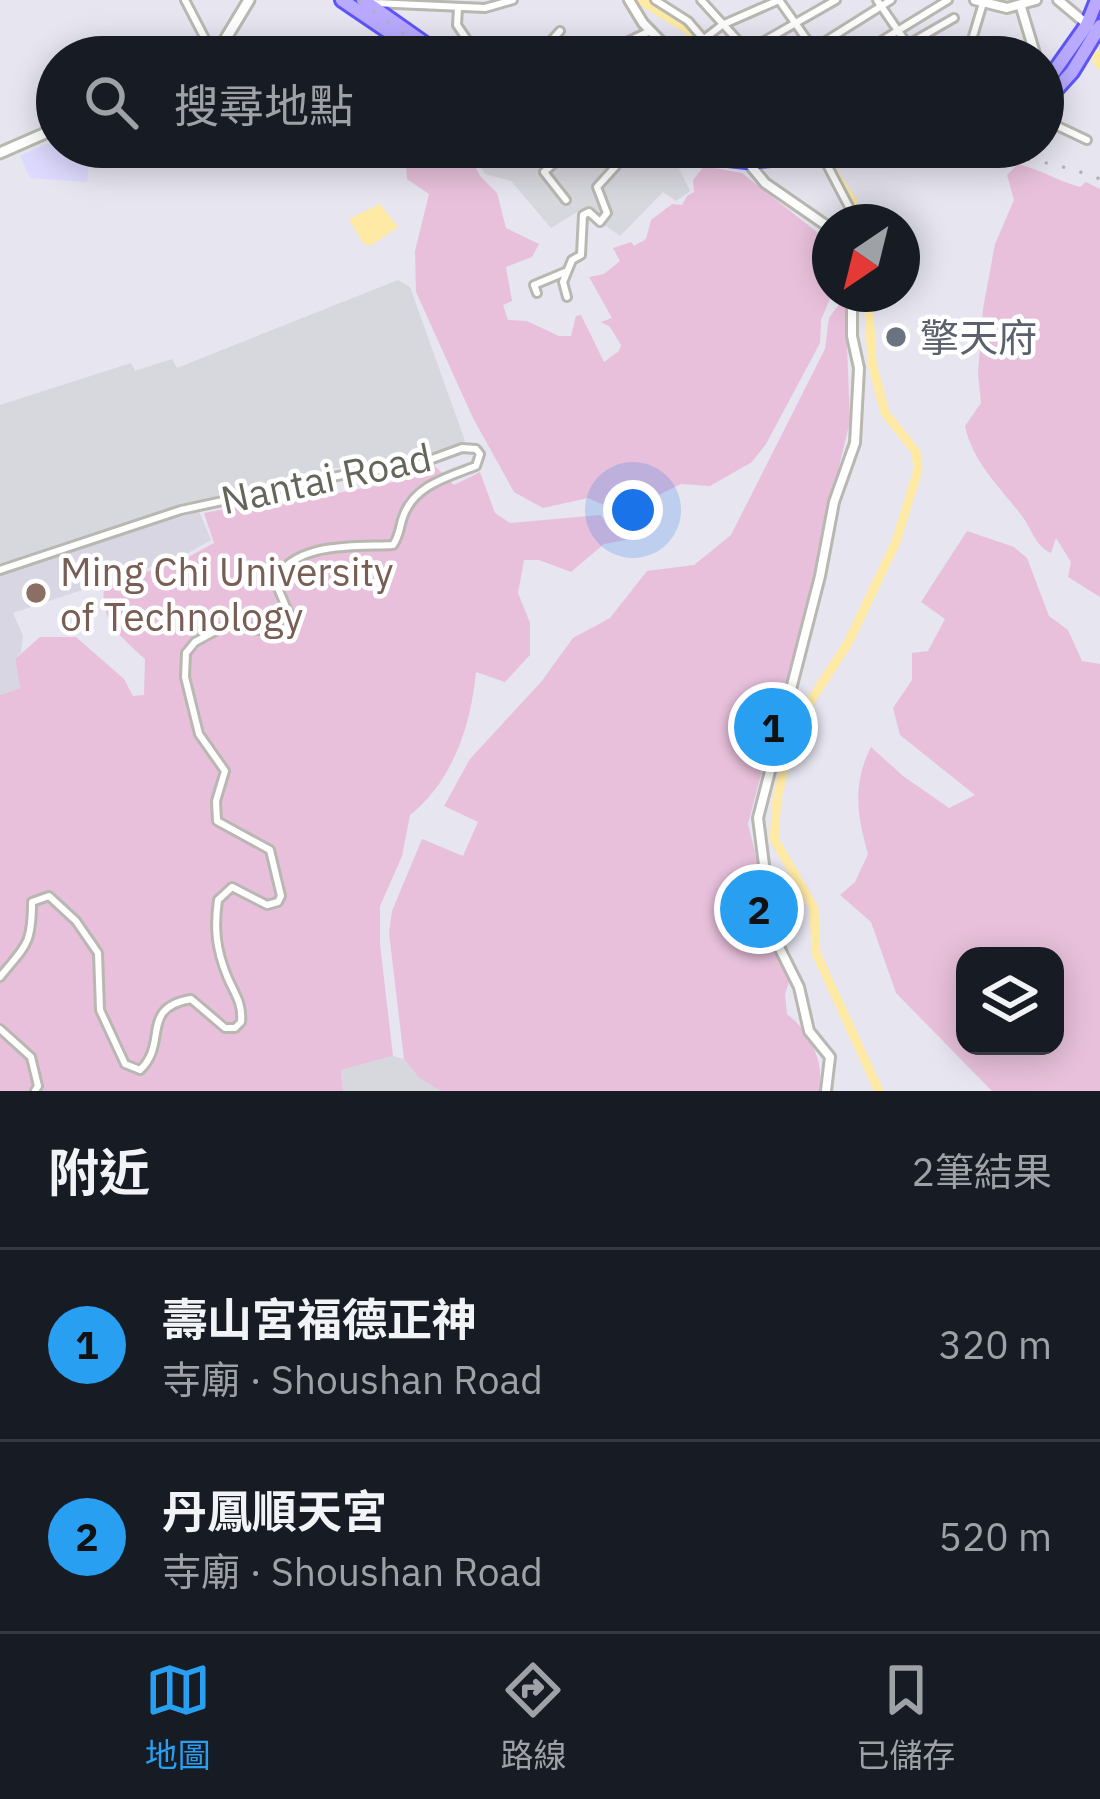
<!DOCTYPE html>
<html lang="zh-TW">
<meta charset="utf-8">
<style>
body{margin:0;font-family:"IBM Plex Sans","Noto Sans TC",sans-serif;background:#242831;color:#f1f3f6}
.controls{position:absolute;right:36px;bottom:36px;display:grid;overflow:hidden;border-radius:24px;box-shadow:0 6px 30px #0003}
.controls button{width:108px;height:108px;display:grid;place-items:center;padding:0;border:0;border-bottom:3px solid #363941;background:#171b24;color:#f1f3f6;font:60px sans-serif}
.compass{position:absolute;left:812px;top:204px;width:108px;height:108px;border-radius:50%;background:#171b24;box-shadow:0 6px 30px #0003;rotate:215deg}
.you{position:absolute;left:633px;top:510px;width:42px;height:42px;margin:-30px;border:9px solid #fff;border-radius:50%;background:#1a73e8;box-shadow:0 0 0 18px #1a73e833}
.badge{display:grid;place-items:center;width:78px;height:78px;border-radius:50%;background:#299ff1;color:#111;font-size:39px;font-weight:700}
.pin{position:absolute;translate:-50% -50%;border:6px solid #fff;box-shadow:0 3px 12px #0006}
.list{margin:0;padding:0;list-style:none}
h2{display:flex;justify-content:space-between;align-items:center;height:156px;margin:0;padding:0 48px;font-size:51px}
h2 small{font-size:39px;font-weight:400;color:#9ea1a6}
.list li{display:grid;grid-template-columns:78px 1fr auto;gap:36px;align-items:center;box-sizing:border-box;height:192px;padding:0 48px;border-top:3px solid #363941}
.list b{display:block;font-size:45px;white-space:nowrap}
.list p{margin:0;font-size:39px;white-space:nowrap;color:#9ea1a6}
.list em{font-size:39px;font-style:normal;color:#9ea1a6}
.icon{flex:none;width:66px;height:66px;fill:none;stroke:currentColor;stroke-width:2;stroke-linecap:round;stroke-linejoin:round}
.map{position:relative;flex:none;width:1100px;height:1091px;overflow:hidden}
.search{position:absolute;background:#171b24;box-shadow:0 6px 30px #0003;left:36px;right:36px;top:36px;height:132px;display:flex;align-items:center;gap:30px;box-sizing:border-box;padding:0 42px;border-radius:66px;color:#9ea1a6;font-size:45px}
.sheet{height:540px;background:#171b24}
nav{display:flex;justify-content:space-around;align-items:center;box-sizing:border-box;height:168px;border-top:3px solid #363941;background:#171b24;font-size:33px;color:#9ea1a6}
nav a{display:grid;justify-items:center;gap:6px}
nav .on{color:#299ff1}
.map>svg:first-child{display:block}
.commercial{fill:#dedaff}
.industrial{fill:#d7d7de}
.education{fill:#d7d6e2}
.green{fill:#e8c0db;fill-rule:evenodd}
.water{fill:#ffeaa5}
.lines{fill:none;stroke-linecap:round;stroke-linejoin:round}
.stream{stroke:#ffeaa5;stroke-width:3}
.river{stroke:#ffeaa5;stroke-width:9}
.minor-casing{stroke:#b8b7b0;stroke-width:12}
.tertiary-casing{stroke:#b8b7b0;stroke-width:14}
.secondary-casing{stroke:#b8b8af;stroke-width:15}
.primary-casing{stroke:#5e55f8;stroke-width:18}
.minor{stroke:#fff;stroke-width:6}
.tertiary{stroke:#fff;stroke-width:8}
.secondary{stroke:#fff;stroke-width:9}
.primary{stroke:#b9aaff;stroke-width:12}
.rail{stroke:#b2b1af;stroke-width:3;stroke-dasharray:3 15;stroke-linecap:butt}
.worship-dot{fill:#6b7280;stroke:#fff;stroke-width:4.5}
.education-dot{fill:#8d6e63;stroke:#fff;stroke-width:4.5}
.labels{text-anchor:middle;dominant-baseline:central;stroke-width:9;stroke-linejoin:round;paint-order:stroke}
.worship-label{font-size:39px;fill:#5b616d;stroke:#fff;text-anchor:start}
.street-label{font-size:39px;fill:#66655c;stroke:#fff}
.education-label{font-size:39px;fill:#785e54;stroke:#fff;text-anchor:start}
</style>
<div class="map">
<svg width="1100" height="1091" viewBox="0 0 1100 1091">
<rect width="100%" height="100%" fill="#e6e5f0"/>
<polygon class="commercial" points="57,139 57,147 68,147 69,155 74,160 89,162 87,182 30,178 20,156"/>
<g class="industrial">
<polygon points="469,147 603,147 675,160 690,191 676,201 663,192 620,236 582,209 551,228 511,181 485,174"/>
<polygon points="398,280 410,287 465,441 388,467 332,468 181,506 0,565 0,405 131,363 135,371 172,359 177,368"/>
<polygon points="393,1056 404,1059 419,1078 441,1091 343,1091 341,1070"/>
</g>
<polygon class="education" points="199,511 211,540 181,557 13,613 23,636 21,652 15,659 20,688 0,695 0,574"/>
<g class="green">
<polygon points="429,147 465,147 480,176 497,193 506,228 539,244 532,257 506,267 512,301 503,305 508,320 527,321 559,336 571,336 576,316 581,315 604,362 619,351 621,345 610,327 601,322 612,318 589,277 604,274 620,261 613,248 631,242 634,246 646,239 651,220 672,204 682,205 687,196 694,192 693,180 704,166 742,173 827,240 832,294 821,320 820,343 766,444 752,462 710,486 681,484 622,513 588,498 543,508 514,492 473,418 416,292 415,251 429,194 407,179 406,165 427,161"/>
<path d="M1018,164C1041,170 1058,181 1080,187L1086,182L1100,189V597L1068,577L1071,562L1056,538L1051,553C1035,546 1032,529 1022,516C1000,487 973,463 965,426L981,403L978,373L983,309L995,244L1014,200L1007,175Z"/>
<path d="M845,296L850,421L779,718L754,731L759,738L770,740L748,824L764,888L737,907L766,922L790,979L785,994L787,1014C810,1032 825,1062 819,1091H441L419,1078L404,1059L389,933L392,911L422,839L463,856L478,822L444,806L470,759L541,682L573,638L610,618L647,571L694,565L731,535L825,349L829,318Z"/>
<path d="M434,465L454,485L480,472L495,513L510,523L600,515L621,538H637L604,544L571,572L539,560H524L518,593L530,623V655L505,682L476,672C471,725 453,781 410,815L402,856L380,906V944L393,1056L341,1070L343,1091H0V695L20,688L15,659L40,637H76L124,679L133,696L144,695L145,659C122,638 97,618 105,585L181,561L214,543L204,513L265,501L268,507L393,482Z"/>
<path d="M967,531L1014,547L1027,558L1049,616L1068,630L1082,661L1100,664V1091H992L896,993L871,922L840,895L855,882L868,854C857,815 852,784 871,747L903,776L949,808L975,795L900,735L893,708L912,680V653L928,651L945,619L921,602ZM965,956H1055V1046H965Z"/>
</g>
<polygon class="water" points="380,204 398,227 370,246 363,243 349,219"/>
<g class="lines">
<g class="stream">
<polyline points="721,897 773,888 795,875"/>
<polyline points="874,1091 877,1085"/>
</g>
<g class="river">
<polyline points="640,0 687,29 712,57"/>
<polyline points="1094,52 1100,65"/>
<polyline points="828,164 853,202"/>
<polyline points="868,294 872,363 885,413 916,452 918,470 896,542 848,643 793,728 777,799 774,839 814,908 816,953 879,1091"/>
</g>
<defs>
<g id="minor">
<polyline points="185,0 213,54"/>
<polyline points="655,0 688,21 719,57"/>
<polyline points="701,0 743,46"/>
<polyline points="877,0 916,57"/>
<polyline points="374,3 485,8 513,0"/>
<polyline points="458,8 457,25 470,44"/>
<polyline points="704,39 722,25 779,0 819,57"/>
<polyline points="971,43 980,57"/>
<polyline points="813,49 891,0"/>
<polyline points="536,57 560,31"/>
<polyline points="595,57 650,31"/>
<polyline points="725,57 743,47 752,48 836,0"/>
<polyline points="855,57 948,0"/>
<polyline points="886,57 954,18"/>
<polyline points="945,57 971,43 983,3"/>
<polyline points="1046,102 1051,123 1087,140"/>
<polyline points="823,157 857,222"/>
<polyline points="566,200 544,172 573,147"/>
<polyline points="537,293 534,285 565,272"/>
<polyline points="567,297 563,282 572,260 581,255 583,215 589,212 600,222 607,213 597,187 616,166 606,153 607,147"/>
<path d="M0,570L181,510L342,475L413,466L462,448L476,449L480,454L476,466C448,477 414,485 403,517C399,528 400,535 393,545C356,547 294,541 275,581L291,619L284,631L267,632L230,623L195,642L186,653L185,677L199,734L225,771L216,801L217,821L270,850L281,896L278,902L267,905L232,887L218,900C214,928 216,949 227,976C234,993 243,1003 241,1022L235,1028H225L191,999C139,1008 169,1043 140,1070L125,1064L100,1010L98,953L76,921L49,896L32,902C32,946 25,946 0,977"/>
<polyline points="0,1029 31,1057 38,1086 35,1091"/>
</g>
<g id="tertiary">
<polyline points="629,0 643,23 676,57"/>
<polyline points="975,0 1007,8 1036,0"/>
<polyline points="1058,0 1089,26"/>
<polyline points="1021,7 1036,57"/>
<polyline points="746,160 765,183 830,228"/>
<polyline points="826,1091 830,1057 809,1031 799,987 773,935 758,818 820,576 834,502 855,443 859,368 852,336 852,294"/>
</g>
<g id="secondary">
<polyline points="207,57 220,48 249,0"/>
<polyline points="0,153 57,128"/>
</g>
<g id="primary">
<polyline points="342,0 426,57"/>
<polyline points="363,0 444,57"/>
<polyline points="1043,87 1087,25 1097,0"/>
<polyline points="1043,104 1072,72 1100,26"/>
<polyline points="623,147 746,161 919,147"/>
<polyline points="696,147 790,147"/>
</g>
</defs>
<use href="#minor" class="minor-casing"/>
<use href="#tertiary" class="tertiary-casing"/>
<use href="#secondary" class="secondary-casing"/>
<use href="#primary" class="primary-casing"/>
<use href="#minor" class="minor"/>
<use href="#tertiary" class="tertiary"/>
<use href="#secondary" class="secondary"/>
<use href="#primary" class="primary"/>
<g class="rail">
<polyline points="358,0 436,57"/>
<path d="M650,147C799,176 955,123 1100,179"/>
</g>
</g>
<circle class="worship-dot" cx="896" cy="337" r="12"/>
<circle class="education-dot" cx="36" cy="593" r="12"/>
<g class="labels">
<g class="worship-label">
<text x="920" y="337">擎天府</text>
</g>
<g class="street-label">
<text transform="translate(326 478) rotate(-12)">Nantai Road</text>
</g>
<g class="education-label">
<text x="60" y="571">Ming Chi University<tspan x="60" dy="45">of Technology</tspan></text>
</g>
</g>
</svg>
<div class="controls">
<button><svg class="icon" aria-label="layers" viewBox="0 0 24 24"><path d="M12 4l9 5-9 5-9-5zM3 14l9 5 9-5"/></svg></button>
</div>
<svg class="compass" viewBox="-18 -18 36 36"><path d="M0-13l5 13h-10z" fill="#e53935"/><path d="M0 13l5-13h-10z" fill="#9ea1a6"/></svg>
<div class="you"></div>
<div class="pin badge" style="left:773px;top:727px">1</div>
<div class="pin badge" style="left:759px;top:909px">2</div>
<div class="search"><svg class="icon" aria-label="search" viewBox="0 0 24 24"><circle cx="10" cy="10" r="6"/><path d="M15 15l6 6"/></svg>搜尋地點</div>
</div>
<section class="sheet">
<h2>附近<small>2筆結果</small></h2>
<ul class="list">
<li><span class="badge">1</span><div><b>壽山宮福德正神</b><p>寺廟 · Shoushan Road</p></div><em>320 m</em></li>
<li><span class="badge">2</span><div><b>丹鳳順天宮</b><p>寺廟 · Shoushan Road</p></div><em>520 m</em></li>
</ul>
</section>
<nav>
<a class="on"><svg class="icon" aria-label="map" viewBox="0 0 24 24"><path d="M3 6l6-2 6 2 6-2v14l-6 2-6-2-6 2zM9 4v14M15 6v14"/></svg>地圖</a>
<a><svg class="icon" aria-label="directions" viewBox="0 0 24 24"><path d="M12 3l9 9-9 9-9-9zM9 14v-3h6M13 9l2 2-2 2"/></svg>路線</a>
<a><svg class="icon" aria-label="saved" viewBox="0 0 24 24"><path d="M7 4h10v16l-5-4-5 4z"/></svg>已儲存</a>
</nav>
